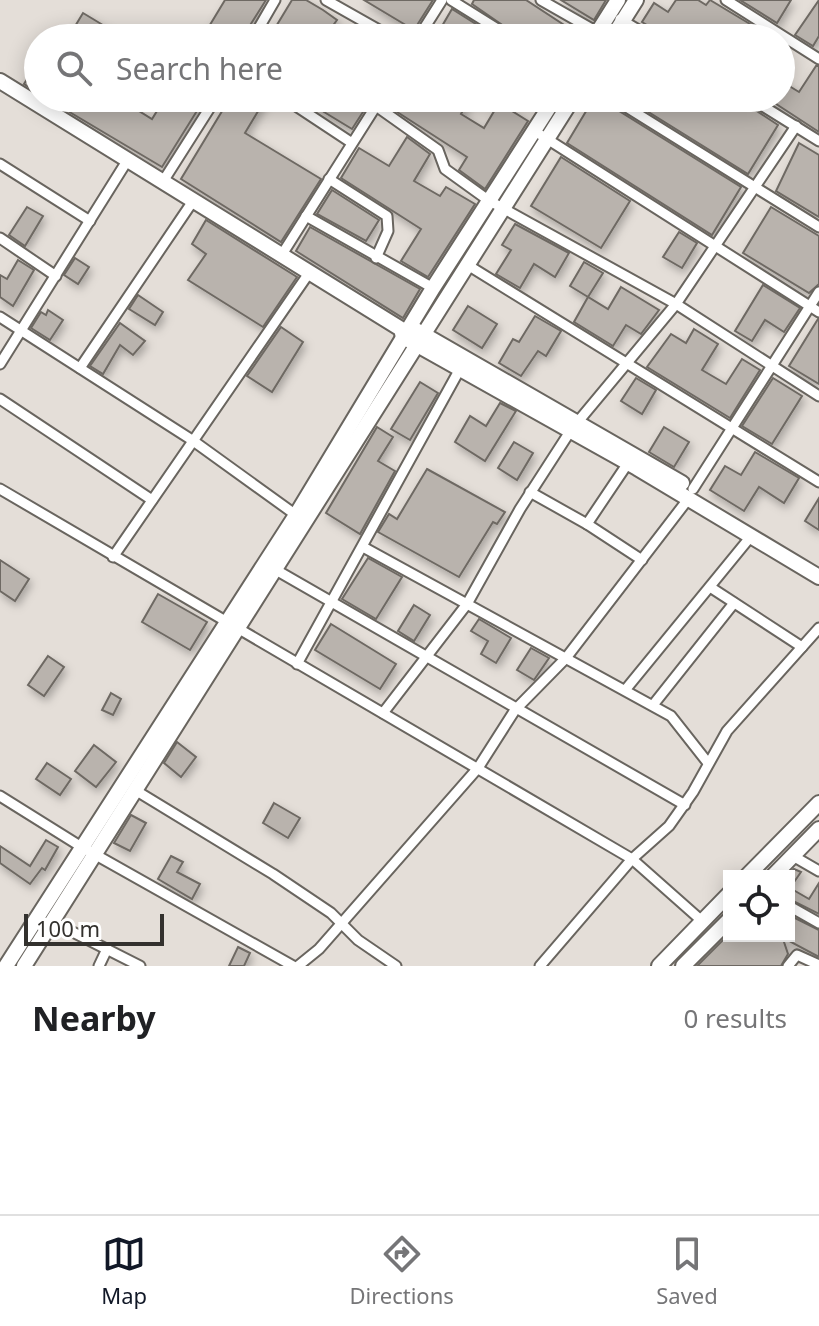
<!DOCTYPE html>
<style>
body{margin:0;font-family:"Noto Sans",sans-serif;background:#f2f2f2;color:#202124}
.controls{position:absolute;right:24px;bottom:24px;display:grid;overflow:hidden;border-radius:0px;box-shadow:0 4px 20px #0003}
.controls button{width:72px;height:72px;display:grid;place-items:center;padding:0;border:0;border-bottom:2px solid #e0e0e0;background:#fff;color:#202124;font:40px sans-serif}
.scale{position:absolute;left:24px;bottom:20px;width:140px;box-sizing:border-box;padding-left:8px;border:4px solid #33312e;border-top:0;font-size:22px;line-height:28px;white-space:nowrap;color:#33312e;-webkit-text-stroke:6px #fff;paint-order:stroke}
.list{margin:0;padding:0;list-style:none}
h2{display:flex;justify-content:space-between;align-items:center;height:104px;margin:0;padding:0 32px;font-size:34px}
h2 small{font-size:26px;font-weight:400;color:#757577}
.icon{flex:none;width:44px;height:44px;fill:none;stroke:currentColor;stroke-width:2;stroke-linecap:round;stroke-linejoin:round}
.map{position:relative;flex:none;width:819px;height:966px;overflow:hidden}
.search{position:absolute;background:#fff;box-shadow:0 4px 20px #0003;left:24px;right:24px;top:24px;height:88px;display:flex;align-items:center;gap:20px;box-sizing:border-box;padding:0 28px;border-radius:44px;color:#757577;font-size:30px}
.sheet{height:248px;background:#fff}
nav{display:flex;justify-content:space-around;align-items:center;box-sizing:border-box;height:112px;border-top:2px solid #e0e0e0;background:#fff;font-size:22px;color:#757577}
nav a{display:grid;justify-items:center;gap:4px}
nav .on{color:#111827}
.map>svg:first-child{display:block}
.building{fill:#b9b3ad;stroke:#6e6963;stroke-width:2;filter:url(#shadow)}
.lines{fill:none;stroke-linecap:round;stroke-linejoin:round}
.street-casing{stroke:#69655f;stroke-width:13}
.secondary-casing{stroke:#69655f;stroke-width:18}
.street{stroke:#fff;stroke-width:9}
.secondary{stroke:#fff;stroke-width:14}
</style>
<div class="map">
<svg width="819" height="966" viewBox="0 0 819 966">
<defs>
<filter id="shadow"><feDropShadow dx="2.5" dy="4.5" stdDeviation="4" flood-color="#0004"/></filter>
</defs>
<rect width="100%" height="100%" fill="#e4ded8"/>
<g class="building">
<polygon points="225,0 266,0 242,38 202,38"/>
<polygon points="292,0 306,0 323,10 337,20 332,27 350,38 269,38"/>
<polygon points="364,0 433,0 414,30"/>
<polygon points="474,0 526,0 584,38 521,38 472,4"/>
<polygon points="561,0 606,0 594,20"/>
<polygon points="676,0 698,0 706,5 710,0 750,24 741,38 668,38 642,22 654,3 668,12"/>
<polygon points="740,0 791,0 777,23"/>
<polygon points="819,0 819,36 813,46 795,35"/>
<polygon points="452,9 498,38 435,38"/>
<polygon points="83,13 93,19 124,38 82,38 84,34 74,28"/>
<polygon points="38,62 38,93 24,84"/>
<polygon points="816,66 819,66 819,132 767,98 781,98 781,81 799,92"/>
<polygon points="46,98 118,98 152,119 165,98 205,98 162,167"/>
<polygon points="230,98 266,98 245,133 321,179 281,242 181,179"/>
<polygon points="301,98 372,98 352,129"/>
<polygon points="397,98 470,98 461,114 484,128 499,103 528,121 485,189 459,170 467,157 391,108"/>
<polygon points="594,98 605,98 608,104 741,187 712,235 567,143"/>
<polygon points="626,98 737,98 778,125 748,174"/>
<polygon points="407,137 430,154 414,181 440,196 446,187 475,204 428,277 401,261 421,229 341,178 359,148 389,166"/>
<polygon points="799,143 819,155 819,217 776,191"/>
<polygon points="561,157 630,201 601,248 531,206"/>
<polygon points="332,190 379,220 366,241 317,214"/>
<polygon points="27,207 43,216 25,246 9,235"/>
<polygon points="771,207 819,236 819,284 809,293 743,253"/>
<polygon points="206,220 297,277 263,327 188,280 206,254 192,244"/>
<polygon points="515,224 569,253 555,277 534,264 520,288 496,274 511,250 502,245"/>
<polygon points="310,227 420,289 403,318 296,251"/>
<polygon points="679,232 697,243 682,268 663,257"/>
<polygon points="75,258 89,267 78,284 64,275"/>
<polygon points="18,260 34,270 13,306 0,297 0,275 7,279"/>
<polygon points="584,262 603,273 588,297 570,286"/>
<polygon points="763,285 800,308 784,332 765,320 752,341 735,331"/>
<polygon points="621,287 659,310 641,334 626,325 613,346 574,322 588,297 608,309"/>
<polygon points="138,295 163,312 155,325 129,309"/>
<polygon points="468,306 497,324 482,348 453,330"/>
<polygon points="48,310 63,320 50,340 31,328 41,312 46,315"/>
<polygon points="535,316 561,331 546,356 538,351 521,376 499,363 513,339 519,342"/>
<polygon points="818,319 819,319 819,384 789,366"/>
<polygon points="120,323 145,341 133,355 120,345 103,374 90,366"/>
<polygon points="281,327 303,342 272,392 247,376"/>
<polygon points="694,329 718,344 702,370 726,384 742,359 760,370 730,418 647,367 671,334 686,343"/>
<polygon points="636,378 656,390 642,414 621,401"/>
<polygon points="773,378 802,396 772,444 742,426"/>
<polygon points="420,382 438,393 410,440 391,429"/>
<polygon points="500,403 516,411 485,461 455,442 470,416 486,426"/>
<polygon points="377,427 393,437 378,461 395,471 360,534 326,513"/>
<polygon points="664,427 689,442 674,467 649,452"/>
<polygon points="514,442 533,453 517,480 498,468"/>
<polygon points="755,452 799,478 784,503 759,487 744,511 710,490 725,466 741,475"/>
<polygon points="427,469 505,512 497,524 493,522 459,577 378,532 389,514 397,519"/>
<polygon points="819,498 819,530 805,521"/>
<polygon points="368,558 402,577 376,619 342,599"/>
<polygon points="0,560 29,579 15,601 0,591"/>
<polygon points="158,594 207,622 190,650 142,622"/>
<polygon points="414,605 430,615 414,641 398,631"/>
<polygon points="479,619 511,638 496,663 481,654 488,641 471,631"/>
<polygon points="331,624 396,664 380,689 315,650"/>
<polygon points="531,648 549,658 534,680 517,670"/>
<polygon points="48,656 64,667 44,696 28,685"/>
<polygon points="111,693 121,699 113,715 102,710"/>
<polygon points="177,742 196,757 181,777 164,763"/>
<polygon points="94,745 116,762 96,787 75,771"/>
<polygon points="47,763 71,779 60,795 36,779"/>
<polygon points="274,803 300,818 288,838 263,823"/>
<polygon points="131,815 146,823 130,851 114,843"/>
<polygon points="46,840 58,847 45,870 42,868 30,884 0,863 0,846 30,866"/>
<polygon points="171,856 183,862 177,872 200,884 192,899 158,879"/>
<polygon points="794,869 801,872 790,888 809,899 819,883 819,914 789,899 789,874"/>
<polygon points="789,915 819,930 819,957 789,941"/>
<polygon points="729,934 782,936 788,954 781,966 697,966"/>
<polygon points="238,947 250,953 244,966 229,966"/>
</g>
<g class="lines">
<defs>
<g id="street">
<polyline points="326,0 393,38"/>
<polyline points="451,0 512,38"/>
<polyline points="541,0 597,32"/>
<polyline points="726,0 819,59"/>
<polyline points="620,19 652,38"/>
<polyline points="253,38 275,0"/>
<polyline points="418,38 442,0"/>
<polyline points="284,98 352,143"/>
<polyline points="612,98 819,227"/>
<polyline points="750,98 819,141"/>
<polyline points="376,106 438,150 445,169 488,200 676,304 819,396"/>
<polyline points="533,130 819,312"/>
<polyline points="0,164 90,221"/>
<polyline points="329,179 387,216 388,231 376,258"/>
<polyline points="162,183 216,98"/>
<polyline points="306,216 433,288"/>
<polyline points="0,238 56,276"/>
<polyline points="281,256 381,98"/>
<polyline points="466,264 819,482"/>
<polyline points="0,317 192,440 296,515"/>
<polyline points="0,364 127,161"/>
<polyline points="80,368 193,201"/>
<polyline points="0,399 152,500"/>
<polyline points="628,463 587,524 642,560"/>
<polyline points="0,489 632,859 702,921"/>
<polyline points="693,489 819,292"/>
<polyline points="530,492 587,524"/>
<polyline points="363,547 671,716 708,763"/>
<polyline points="113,557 309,273"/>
<polyline points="276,570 685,805"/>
<polyline points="710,587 802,647"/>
<polyline points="297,664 461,367"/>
<polyline points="626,689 752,535"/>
<polyline points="653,705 734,603"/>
<polyline points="383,713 467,604 520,509 571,430 676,304 796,126"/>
<polyline points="135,790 273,874 331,913 358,940 396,966"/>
<polyline points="0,796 80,846 293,966"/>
<polyline points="793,856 819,871"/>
<polyline points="789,906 819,923"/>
<polyline points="51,921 140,966"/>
<polyline points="99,966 107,949"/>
<polyline points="298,966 319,949 478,768 515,710 566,658 689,498"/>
<polyline points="540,966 632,859 669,826 693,792 727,731 819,628"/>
<polyline points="788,966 797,955 819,965"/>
</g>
<g id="secondary">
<polyline points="594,38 618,0"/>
<polyline points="612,38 636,0"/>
<polyline points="0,81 401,329 403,337 637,468 819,577"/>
<polyline points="416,330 682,483"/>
<polyline points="747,876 819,803"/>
<polyline points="773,876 819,829"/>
<polyline points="6,966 296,515 433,288 555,98"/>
<polyline points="24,966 573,98"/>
<polyline points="659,966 729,894"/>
<polyline points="683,966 729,920"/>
</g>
</defs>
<use href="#street" class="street-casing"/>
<use href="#secondary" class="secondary-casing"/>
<use href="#street" class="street"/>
<use href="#secondary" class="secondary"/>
</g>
</svg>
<div class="controls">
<button><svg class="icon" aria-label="locate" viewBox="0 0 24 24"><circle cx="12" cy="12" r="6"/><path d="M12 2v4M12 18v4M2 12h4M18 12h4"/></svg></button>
</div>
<div class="scale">100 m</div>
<div class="search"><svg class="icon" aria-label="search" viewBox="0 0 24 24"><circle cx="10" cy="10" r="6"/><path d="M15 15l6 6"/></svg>Search here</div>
</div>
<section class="sheet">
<h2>Nearby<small>0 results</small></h2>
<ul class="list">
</ul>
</section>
<nav>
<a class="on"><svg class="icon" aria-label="map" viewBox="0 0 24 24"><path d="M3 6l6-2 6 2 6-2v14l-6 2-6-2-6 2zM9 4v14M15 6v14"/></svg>Map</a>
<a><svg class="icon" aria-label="directions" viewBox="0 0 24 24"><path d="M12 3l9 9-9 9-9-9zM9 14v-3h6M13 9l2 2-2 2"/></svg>Directions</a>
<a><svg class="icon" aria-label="saved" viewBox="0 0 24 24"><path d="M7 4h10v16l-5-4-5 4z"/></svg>Saved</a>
</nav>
